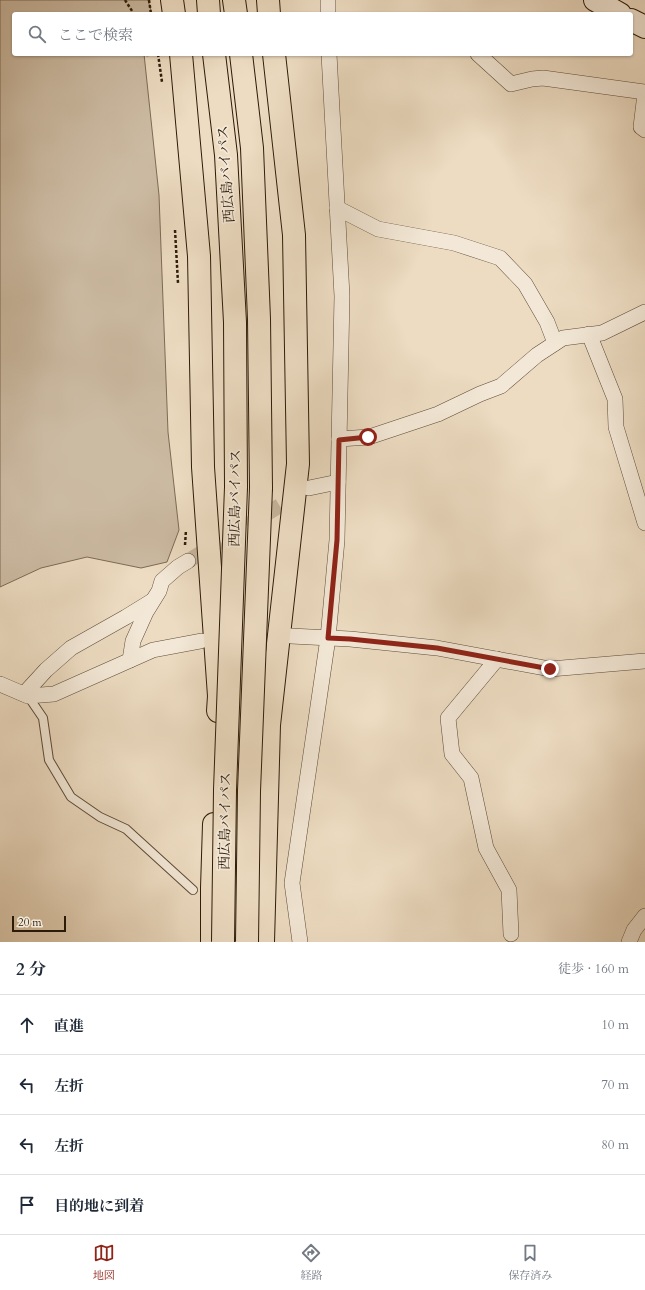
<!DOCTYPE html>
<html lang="ja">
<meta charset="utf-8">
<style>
body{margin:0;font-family:Cardo,"Noto Serif JP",serif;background:#f6f6f7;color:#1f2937}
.scale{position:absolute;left:12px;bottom:10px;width:54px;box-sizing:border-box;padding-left:4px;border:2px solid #2d1b09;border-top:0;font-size:11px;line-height:14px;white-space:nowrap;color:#2d1b09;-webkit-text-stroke:3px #f3e8d7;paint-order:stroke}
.stop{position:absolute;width:12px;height:12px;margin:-9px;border:3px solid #8f2418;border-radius:50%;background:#fff}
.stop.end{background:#8f2418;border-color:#fff;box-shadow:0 1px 4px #0008}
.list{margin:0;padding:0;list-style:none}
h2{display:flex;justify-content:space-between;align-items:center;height:52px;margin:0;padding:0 16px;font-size:17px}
h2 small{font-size:13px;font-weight:400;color:#747a83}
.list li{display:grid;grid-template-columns:26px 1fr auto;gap:12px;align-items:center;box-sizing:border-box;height:60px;padding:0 16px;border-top:1px solid #e0e1e3}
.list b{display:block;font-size:15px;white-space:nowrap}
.list em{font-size:13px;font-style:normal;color:#747a83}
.icon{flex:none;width:22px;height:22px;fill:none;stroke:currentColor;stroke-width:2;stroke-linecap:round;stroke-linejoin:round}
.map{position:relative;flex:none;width:645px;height:942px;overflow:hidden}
.search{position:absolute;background:#fff;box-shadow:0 1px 3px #0004;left:12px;right:12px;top:12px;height:44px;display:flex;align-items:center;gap:10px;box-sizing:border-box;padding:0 14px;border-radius:4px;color:#747a83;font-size:15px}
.sheet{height:292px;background:#fff}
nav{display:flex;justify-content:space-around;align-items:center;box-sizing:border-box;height:56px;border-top:1px solid #e0e1e3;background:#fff;font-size:11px;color:#747a83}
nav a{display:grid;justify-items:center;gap:2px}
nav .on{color:#8f2418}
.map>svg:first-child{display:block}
.green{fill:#ccbba3;stroke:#7c6b56}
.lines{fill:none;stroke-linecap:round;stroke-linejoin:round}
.street-tunnel{stroke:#c7b59d;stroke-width:15;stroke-dasharray:15 8;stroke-linecap:butt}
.lane-casing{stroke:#5d4b37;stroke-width:10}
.street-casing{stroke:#5d4b37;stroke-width:16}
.secondary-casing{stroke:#2d1b09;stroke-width:24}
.highway-casing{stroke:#2d1b09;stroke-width:24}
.path{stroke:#2d1b09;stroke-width:2.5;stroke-dasharray:3 2;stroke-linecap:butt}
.lane{stroke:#f3e8d7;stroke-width:8}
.street{stroke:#f3e8d7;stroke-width:15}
.secondary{stroke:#f3e8d7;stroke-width:22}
.highway{stroke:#eddcc2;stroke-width:22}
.highway-bridge-casing{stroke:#2d1b09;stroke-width:24;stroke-linecap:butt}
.highway-bridge{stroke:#eddcc2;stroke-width:22}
.route{stroke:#8f2418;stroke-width:5}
.labels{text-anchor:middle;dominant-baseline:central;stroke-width:3.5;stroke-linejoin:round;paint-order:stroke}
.street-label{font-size:14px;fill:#2d1b09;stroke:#f3e8d7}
</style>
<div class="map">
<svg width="645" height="942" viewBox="0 0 645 942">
<rect width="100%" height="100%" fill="#eddcc2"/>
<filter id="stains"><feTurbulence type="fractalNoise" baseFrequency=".005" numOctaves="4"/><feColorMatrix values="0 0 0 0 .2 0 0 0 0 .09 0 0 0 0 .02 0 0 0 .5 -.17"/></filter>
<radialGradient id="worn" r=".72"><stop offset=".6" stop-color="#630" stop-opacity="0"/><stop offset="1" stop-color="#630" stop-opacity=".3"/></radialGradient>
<polygon class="green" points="0,0 148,0 152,14 14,14 14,54 144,54 159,195 168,432 179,530 167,562 141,568 87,557 41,568 0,587"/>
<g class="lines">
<polyline class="street-tunnel" points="188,561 299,494"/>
<defs>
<polyline id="lane" points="28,696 43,718 49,760 71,797 100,817 126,829 193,890"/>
<g id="street">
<polyline points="328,0 328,14"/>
<polyline points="478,54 511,84 532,79 543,78 645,92"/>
<polyline points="645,94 641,127 645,130"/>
<polyline points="337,208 378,229 454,243 500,258 525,284 547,322 555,343"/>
<polyline points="589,334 615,399 616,427 645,523"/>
<polyline points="339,439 369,437 438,414 480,394 501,386 537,355 563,338 602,333 645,312"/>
<polyline points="309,488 338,482"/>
<polyline points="291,636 350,639 437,648 550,669 645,661"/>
<polyline points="497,659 448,718 452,754 471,778 486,848 509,890 511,934"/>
<polyline points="130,660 133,641 146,612 159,591 162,581 178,567 188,561"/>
<polyline points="0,684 28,696 54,694 153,650 201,641"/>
<polyline points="24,694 46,670 71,648 126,617 152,601"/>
<polyline points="300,942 292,883 328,638 337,540 342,296 329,54"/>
<polyline points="629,942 634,930 645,916"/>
</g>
<g id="secondary">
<polyline points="595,0 620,14"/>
<polyline points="631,20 645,27"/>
</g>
<g id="highway">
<polyline points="172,0 174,14"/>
<polyline points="208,0 209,14"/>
<polyline points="234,0 236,14"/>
<polyline points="268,0 269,14"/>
<polyline points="181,54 199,256 203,467 219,696 218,711"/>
<polyline points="214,54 226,155 235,322 236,487"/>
<polyline points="241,54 252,148 259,319 261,488"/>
<polyline points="212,942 212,888 214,824"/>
<polyline points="263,942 269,725 298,464 294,235 274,54"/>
</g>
</defs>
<use href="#lane" class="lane-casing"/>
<use href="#street" class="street-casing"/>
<use href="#secondary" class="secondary-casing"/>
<use href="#highway" class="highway-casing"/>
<g class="path">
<polyline points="125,0 134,14"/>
<polyline points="149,0 151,14"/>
<polyline points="147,54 147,55 158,54"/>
<polyline points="158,54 162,82"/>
<polyline points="175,230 178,283"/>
<polyline points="185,545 186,530"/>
</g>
<use href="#lane" class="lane"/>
<use href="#street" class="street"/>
<use href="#secondary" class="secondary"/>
<use href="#highway" class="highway"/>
<defs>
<g id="highway-bridge">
<polyline points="223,942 225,790 236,487"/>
<polyline points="247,942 249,791 261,488"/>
</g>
</defs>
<use href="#highway-bridge" class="highway-bridge-casing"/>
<use href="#highway-bridge" class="highway-bridge"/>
</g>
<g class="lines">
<polyline class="route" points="368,437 339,440 337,540 328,638 350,639 437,648 550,669"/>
</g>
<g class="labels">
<g class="street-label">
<text transform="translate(226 174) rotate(-94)">西広島バイパス</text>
<text transform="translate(235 498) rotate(-89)">西広島バイパス</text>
<text transform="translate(225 821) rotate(-89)">西広島バイパス</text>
</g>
</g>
<rect width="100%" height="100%" filter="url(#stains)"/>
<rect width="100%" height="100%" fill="url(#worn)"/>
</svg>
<div class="scale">20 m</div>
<div class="stop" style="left:368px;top:437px"></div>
<div class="stop end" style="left:550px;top:669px"></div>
<div class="search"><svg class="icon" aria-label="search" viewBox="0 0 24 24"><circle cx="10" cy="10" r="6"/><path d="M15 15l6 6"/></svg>ここで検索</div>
</div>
<section class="sheet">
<h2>2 分<small>徒歩 · 160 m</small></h2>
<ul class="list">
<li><svg class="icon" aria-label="ahead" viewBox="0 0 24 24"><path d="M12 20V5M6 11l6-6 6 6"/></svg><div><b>直進</b></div><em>10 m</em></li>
<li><svg class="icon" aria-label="left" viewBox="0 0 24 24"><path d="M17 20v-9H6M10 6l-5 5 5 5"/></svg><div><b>左折</b></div><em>70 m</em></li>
<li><svg class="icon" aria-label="left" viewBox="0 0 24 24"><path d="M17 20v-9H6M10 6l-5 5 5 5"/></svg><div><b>左折</b></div><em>80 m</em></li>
<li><svg class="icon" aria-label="arrive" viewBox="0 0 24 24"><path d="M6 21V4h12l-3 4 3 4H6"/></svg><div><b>目的地に到着</b></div></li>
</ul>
</section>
<nav>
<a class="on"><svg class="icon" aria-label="map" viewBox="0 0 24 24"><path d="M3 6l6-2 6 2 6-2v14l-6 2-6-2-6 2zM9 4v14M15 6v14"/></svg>地図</a>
<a><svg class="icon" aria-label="directions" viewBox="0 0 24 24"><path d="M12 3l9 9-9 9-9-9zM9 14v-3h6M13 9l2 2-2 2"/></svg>経路</a>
<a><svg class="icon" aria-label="saved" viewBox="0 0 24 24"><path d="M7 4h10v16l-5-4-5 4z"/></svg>保存済み</a>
</nav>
